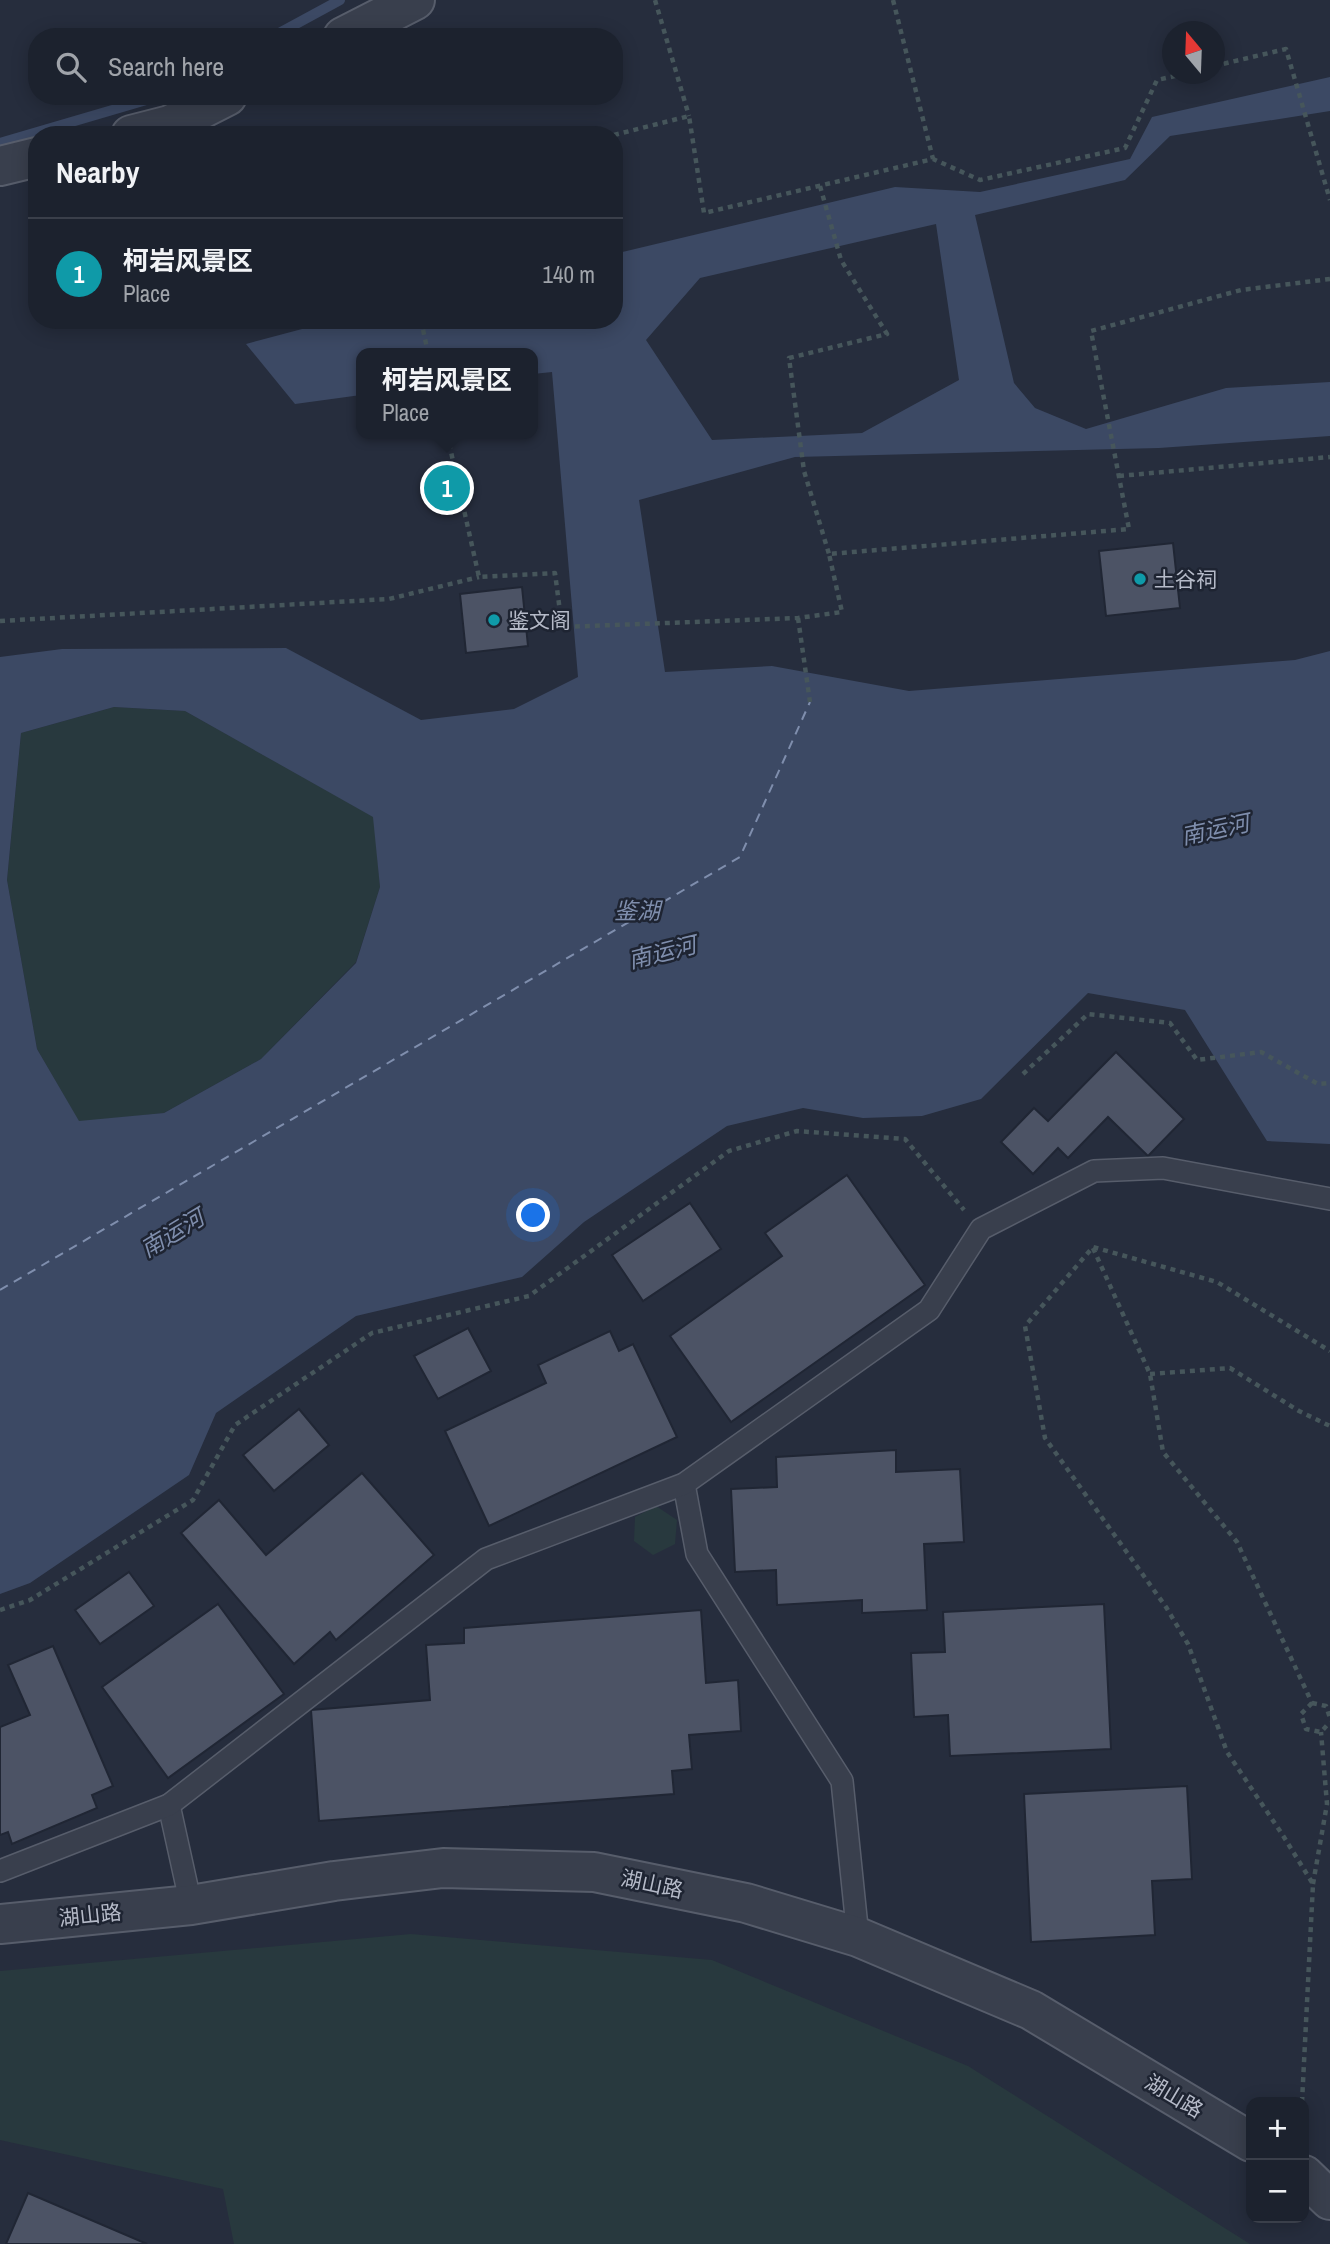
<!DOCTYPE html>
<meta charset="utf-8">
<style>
body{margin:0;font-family:"Archivo Narrow","Noto Sans SC",sans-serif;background:#252a36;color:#f1f3f6}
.controls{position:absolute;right:21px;bottom:21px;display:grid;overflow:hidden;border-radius:14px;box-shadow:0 4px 18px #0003}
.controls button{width:63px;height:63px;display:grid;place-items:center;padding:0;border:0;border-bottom:2px solid #3a3f4a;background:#1c222e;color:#f1f3f6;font:35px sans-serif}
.compass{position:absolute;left:1162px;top:21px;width:63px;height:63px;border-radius:50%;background:#1c222e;box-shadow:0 4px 18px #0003;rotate:341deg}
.you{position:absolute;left:534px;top:1216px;width:24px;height:24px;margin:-18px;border:5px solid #fff;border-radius:50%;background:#1a73e8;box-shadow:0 0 0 10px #1a73e833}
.badge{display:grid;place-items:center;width:46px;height:46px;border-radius:50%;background:#91abf1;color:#fff;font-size:23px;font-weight:700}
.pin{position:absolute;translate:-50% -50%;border:4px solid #fff;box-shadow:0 2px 7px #0006}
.popup{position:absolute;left:356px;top:348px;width:182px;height:91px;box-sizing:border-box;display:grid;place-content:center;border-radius:14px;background:#1c222e;filter:drop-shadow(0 2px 5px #0005);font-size:23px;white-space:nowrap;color:#a0a4aa}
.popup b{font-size:26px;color:#f1f3f6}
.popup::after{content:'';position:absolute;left:50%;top:100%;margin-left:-14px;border:14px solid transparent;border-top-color:#1c222e}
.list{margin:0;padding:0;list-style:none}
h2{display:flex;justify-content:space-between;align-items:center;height:91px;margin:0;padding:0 28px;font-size:30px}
h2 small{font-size:23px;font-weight:400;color:#a0a4aa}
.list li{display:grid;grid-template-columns:46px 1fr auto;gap:21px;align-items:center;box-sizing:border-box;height:112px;padding:0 28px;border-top:2px solid #3a3f4a}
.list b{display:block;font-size:26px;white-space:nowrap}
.list p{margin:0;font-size:23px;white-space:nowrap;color:#a0a4aa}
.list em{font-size:23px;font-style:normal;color:#a0a4aa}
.icon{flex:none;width:38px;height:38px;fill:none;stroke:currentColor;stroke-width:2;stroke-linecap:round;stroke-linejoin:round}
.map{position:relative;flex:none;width:1330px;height:2244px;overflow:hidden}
.search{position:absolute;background:#1c222e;box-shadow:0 4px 18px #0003;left:28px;top:28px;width:595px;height:77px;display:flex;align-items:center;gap:18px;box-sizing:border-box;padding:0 24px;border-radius:28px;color:#a0a4aa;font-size:26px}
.panel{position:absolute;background:#1c222e;box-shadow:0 4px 18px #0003;left:28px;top:126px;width:595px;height:203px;border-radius:28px}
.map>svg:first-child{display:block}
.green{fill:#28393e}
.water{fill:#3c4964;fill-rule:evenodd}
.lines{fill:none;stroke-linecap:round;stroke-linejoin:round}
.stream{stroke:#3c4964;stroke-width:10}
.ferry{stroke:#7f8ead;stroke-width:2;stroke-dasharray:9 7;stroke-linecap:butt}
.building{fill:#4c5365;stroke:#202634;stroke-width:2}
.service-casing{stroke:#575d6b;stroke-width:24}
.minor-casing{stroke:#575d6b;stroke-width:42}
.path{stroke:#46565b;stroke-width:4.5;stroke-dasharray:5 5;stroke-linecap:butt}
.service{stroke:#393f4d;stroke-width:21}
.minor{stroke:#393f4d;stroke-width:38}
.culture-dot{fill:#0f9aa8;stroke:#1e2432;stroke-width:2.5}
.labels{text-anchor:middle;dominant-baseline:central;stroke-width:5;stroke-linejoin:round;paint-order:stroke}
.poi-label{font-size:21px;fill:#b5bac8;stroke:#1e2432;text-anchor:start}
.street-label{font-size:21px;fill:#b5bac8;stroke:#1e2432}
.water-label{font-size:23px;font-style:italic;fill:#7f8ead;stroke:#1e2432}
</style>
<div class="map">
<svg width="1330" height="2244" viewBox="0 0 1330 2244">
<rect width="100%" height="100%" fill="#262d3d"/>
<g class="green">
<polygon points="114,707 185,711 374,817 380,887 356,962 261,1059 164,1113 79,1122 37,1049 7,880 21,733"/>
<polygon points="656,1506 677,1520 675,1544 653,1555 634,1541 635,1517"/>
<polygon points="411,1934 712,1960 968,2066 1250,2244 234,2244 223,2189 0,2140 0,1971"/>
</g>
<path class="water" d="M1330,77V111L1170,136L1125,180L975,215L1014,383L1035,408L1086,429L1226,388L1330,382V436L1159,448L795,457L639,500L665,672L772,666L909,691L1295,660L1330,651V1144L1267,1141L1185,1010L1088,993L981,1099L922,1116L863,1118L803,1108L727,1126L584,1222L522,1277L356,1316L216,1413L189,1475L30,1583L0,1594V657L62,649L286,648L421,720L514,709L578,677L552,372L533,374V353H361V395L295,404L246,344L336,320H614V254L895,187L980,192L1130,159L1152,117ZM936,224L959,380L862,433L712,440L646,340L700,278ZM114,707L185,711L373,817L380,887L356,963L261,1059L164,1113L79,1121L37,1049L7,880L21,733Z"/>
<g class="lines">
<g class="stream">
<polyline points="272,37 340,0"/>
<polyline points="0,143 160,96"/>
</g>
<polyline class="ferry" points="0,1290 740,857 810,702"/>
</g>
<g class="building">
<polygon points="1173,543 1180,608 1106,616 1099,551"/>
<polygon points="522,587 528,646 466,653 460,594"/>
<polygon points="1116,1052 1184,1119 1148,1156 1108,1117 1068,1158 1058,1148 1033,1174 1001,1142 1034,1108 1048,1121"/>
<polygon points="847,1175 925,1285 731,1422 670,1336 782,1256 765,1233"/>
<polygon points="690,1203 721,1249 643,1301 612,1255"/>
<polygon points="468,1328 491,1371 438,1399 414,1356"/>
<polygon points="610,1331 619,1351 633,1344 677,1437 489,1526 445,1431 546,1383 538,1365"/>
<polygon points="299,1409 329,1445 274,1491 243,1455"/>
<polygon points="896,1450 896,1472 960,1469 964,1542 924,1544 927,1610 862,1613 862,1600 777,1605 776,1570 735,1572 731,1489 777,1487 776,1457"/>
<polygon points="362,1473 434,1555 336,1640 330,1632 294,1664 181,1533 219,1500 266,1555"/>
<polygon points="129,1572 154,1606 100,1644 75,1610"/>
<polygon points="218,1604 284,1694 168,1778 102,1687"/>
<polygon points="1104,1604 1111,1749 950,1756 948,1715 914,1717 911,1653 945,1652 943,1612"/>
<polygon points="701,1610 706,1683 738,1680 741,1731 689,1735 692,1769 672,1771 674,1794 319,1821 311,1710 430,1700 426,1645 464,1643 464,1628"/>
<polygon points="53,1646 113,1786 92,1795 97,1808 12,1844 8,1832 0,1835 0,1727 30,1715 8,1665"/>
<polygon points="1187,1786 1192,1879 1152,1881 1155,1935 1031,1942 1024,1794"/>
<polygon points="28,2193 147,2244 6,2244"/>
</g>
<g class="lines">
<defs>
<g id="service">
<polyline points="684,1484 697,1554 842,1781 858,1937"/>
<polyline points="169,1805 191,1905"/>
<polyline points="0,1871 169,1805 486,1559 684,1484 929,1310 981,1229 1094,1171 1163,1168 1330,1199"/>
</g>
<g id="minor">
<polyline points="343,37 415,0"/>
<polyline points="131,135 170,125 227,96"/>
<polyline points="0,166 37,157"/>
<polyline points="0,1924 191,1905 334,1881 443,1868 594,1872 746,1903 858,1937 1031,2010 1251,2142"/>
<polyline points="1304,2175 1330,2200"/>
</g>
</defs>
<use href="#service" class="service-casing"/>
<use href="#minor" class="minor-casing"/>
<g class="path">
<polyline points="655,0 689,116"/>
<polyline points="893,0 933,159"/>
<polyline points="1214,66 1286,49 1330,200"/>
<polyline points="614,135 689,116 704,213 933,159 980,180 1125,148 1157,80 1184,74"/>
<polyline points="820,186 841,260 887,334 789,358 804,471 829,554"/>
<polyline points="421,320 428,353"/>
<polyline points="447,434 479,577 555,573 562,627 798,618 842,612 829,554 1129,529 1091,331 1241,290 1330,279"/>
<polyline points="1119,476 1330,457"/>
<polyline points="798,618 810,702"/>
<polyline points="0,621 389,599 479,577"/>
<polyline points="1023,1074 1088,1014 1170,1023 1197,1060 1261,1052 1318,1084 1330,1083"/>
<polyline points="1093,1248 1150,1374 1163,1452 1237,1542 1312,1703"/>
<polyline points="1150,1374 1230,1368 1299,1411 1330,1426"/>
<polyline points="0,1610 30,1600 193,1500 235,1425 372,1333 529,1296 729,1151 797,1131 905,1139 964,1210"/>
<polyline points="1312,1703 1301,1714 1306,1729 1321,1732 1330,1722"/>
<polyline points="1312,1703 1326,1706 1330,1718"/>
<polyline points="1313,1884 1327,1804 1321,1732"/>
<polyline points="1302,2102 1313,1884 1282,1834 1227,1752 1188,1644 1166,1607 1045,1438 1025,1326 1093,1247 1217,1282 1330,1351"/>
</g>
<use href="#service" class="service"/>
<use href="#minor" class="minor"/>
</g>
<g class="culture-dot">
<circle cx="1140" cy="579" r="7"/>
<circle cx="494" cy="620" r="7"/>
</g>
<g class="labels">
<g class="poi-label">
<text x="1154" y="579">土谷祠</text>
<text x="508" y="620">鉴文阁</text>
</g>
<g class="street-label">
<text transform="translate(652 1884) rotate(12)">湖山路</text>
<text transform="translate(90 1915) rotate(-6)">湖山路</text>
<text transform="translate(1174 2096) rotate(31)">湖山路</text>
</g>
<g class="water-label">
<text transform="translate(1215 829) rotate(-12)">南运河</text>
<text x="637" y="910">鉴湖</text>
<text transform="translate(662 952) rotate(-14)">南运河</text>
<text transform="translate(172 1233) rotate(-31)">南运河</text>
</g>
</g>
</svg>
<div class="controls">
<button>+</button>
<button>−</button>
</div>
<svg class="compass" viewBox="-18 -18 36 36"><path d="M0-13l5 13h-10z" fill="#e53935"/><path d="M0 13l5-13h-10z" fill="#a0a4aa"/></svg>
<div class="you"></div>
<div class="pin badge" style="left:447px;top:488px;background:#0f9aa8">1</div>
<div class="popup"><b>柯岩风景区</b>Place</div>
<div class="search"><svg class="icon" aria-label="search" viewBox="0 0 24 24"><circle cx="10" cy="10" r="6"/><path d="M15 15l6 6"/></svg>Search here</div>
<section class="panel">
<h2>Nearby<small></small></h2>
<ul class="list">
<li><span class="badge" style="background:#0f9aa8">1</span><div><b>柯岩风景区</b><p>Place</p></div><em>140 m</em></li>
</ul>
</section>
</div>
